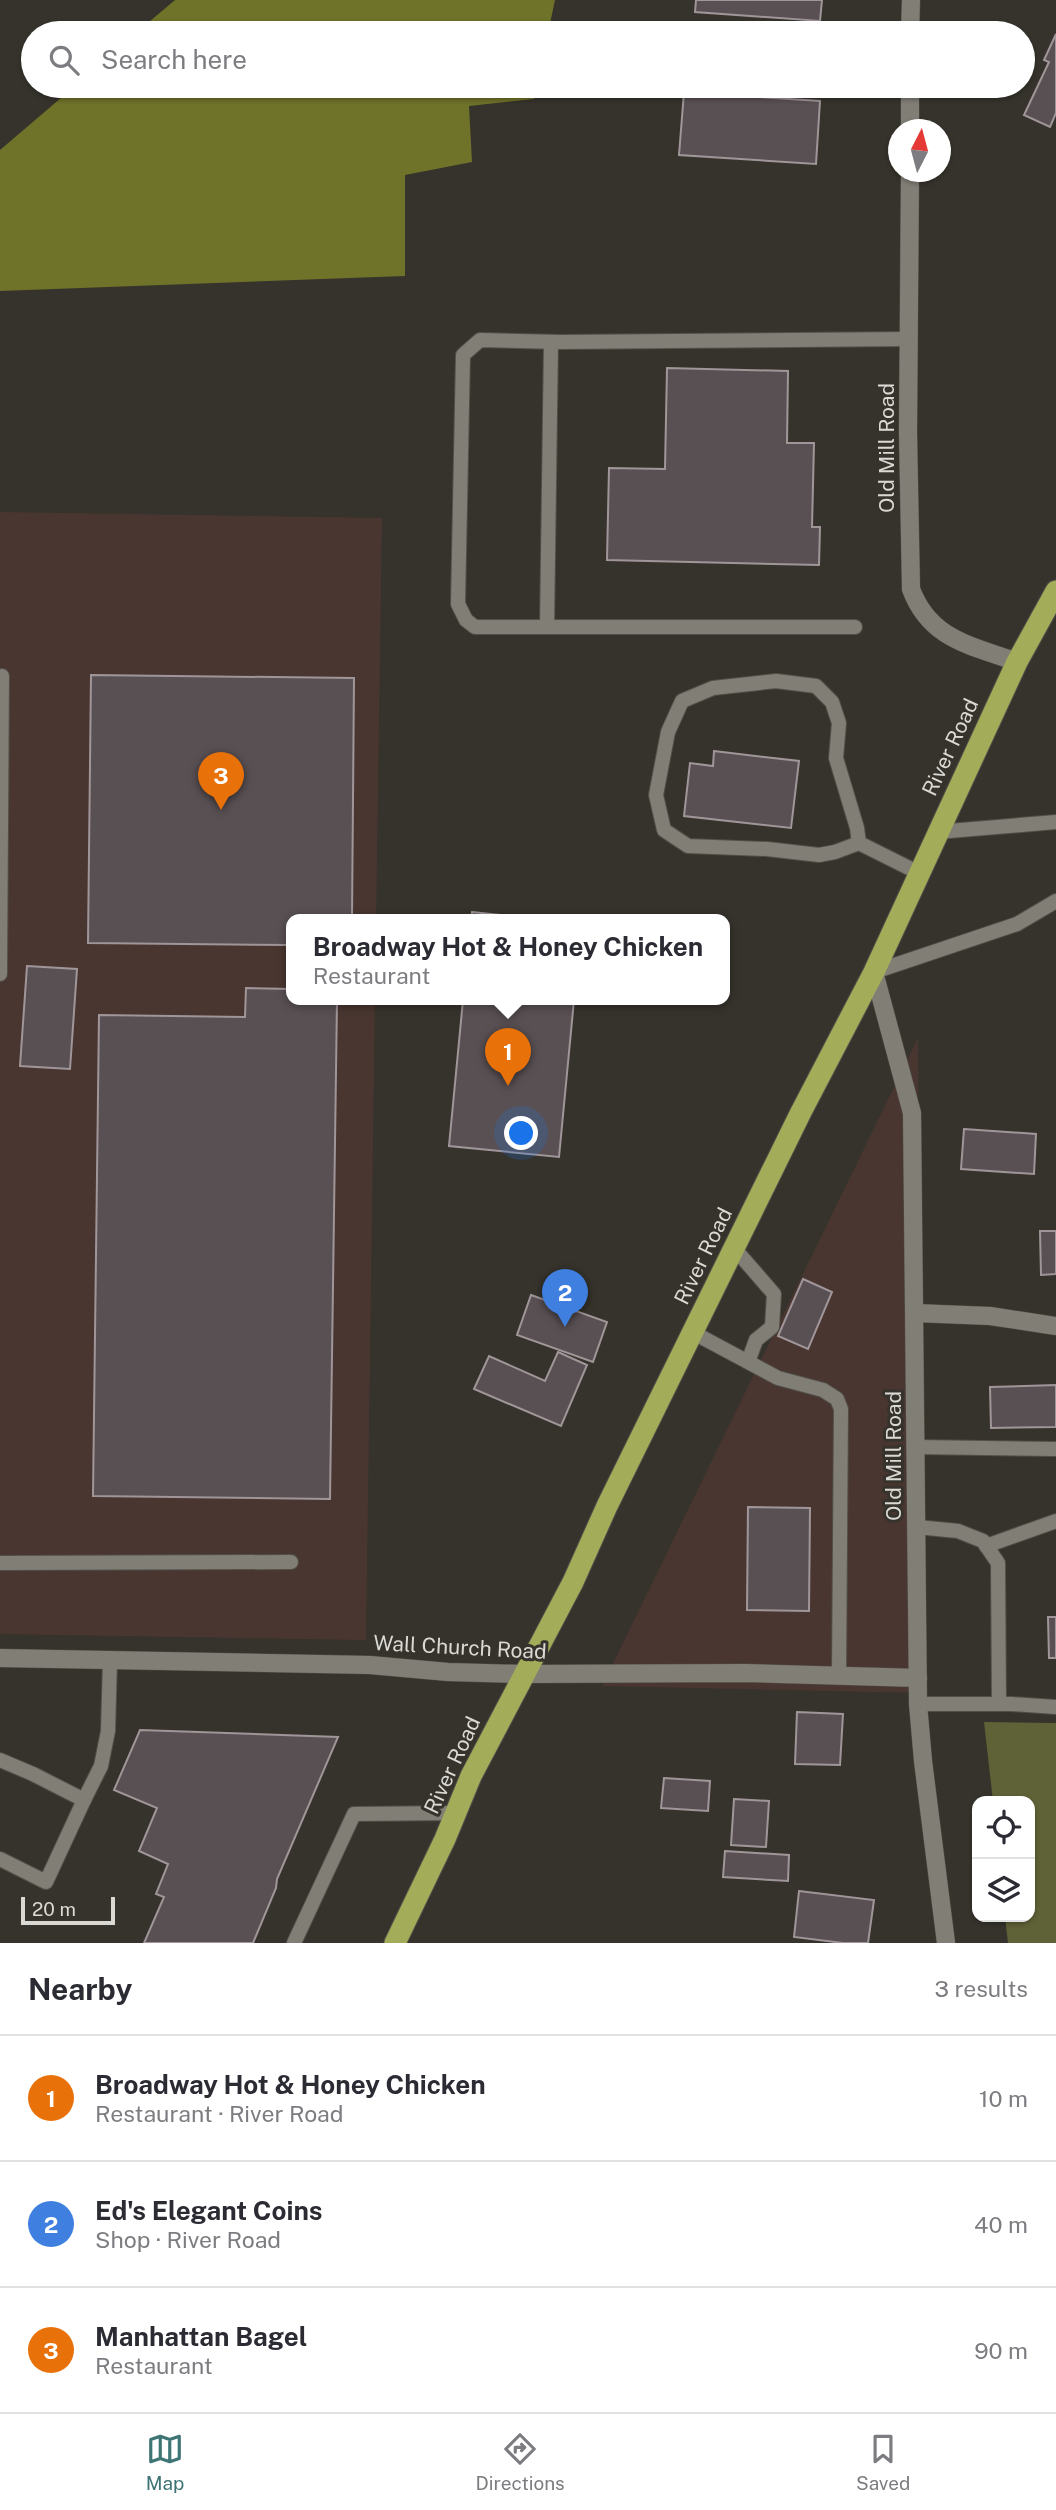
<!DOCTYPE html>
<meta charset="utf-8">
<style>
body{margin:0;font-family:"Public Sans",sans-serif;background:#f7f7f7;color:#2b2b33}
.controls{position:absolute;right:21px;bottom:21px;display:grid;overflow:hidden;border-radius:14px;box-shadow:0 2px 5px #0004}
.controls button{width:63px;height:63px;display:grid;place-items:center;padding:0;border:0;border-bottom:2px solid #e1e1e2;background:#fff;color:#2b2b33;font:35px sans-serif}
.compass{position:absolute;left:888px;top:119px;width:63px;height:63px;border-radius:50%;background:#fff;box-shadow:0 2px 5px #0004;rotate:6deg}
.scale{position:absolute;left:21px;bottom:18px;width:94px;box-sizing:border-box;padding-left:7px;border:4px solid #dad9d4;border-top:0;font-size:19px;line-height:24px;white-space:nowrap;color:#dad9d4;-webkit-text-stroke:5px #36332c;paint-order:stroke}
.you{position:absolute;left:522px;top:1134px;width:24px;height:24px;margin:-18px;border:5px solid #fff;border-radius:50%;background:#1a73e8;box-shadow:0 0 0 10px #1a73e833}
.badge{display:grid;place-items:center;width:46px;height:46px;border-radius:50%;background:#3e7474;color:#fff;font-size:23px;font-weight:700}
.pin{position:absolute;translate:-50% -58px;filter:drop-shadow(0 2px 4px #0008)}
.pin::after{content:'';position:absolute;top:37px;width:24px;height:21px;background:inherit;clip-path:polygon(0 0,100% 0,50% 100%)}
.popup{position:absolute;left:286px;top:914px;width:444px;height:91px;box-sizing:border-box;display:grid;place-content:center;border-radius:14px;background:#fff;filter:drop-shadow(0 2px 5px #0005);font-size:23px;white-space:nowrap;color:#7c7c81}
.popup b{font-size:26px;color:#2b2b33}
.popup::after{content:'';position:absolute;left:50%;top:100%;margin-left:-14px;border:14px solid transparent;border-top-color:#fff}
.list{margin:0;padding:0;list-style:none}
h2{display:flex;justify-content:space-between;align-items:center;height:91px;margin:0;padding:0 28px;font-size:30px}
h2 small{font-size:23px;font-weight:400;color:#7c7c81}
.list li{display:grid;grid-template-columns:46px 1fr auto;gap:21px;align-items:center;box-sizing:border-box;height:126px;padding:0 28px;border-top:2px solid #e1e1e2}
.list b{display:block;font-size:26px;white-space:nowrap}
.list p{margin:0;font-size:23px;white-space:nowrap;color:#7c7c81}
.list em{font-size:23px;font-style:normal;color:#7c7c81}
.icon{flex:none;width:38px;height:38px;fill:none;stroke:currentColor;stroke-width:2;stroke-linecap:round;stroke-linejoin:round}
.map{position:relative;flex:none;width:1056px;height:1943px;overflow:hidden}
.search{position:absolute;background:#fff;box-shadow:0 2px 5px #0004;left:21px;right:21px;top:21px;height:77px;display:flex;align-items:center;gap:18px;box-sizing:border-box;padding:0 24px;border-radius:38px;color:#7c7c81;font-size:26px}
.sheet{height:469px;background:#fff}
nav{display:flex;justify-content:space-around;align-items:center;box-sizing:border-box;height:98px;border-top:2px solid #e1e1e2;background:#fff;font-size:19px;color:#7c7c81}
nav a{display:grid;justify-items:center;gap:4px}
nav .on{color:#3e7474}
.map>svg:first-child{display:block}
.industrial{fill:#493630}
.green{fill:#5f6136}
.forest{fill:#6f7229}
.building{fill:#595053;stroke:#a09699;stroke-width:2}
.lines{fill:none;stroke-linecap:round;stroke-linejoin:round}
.lane-casing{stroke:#52504a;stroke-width:16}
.street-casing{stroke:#52504a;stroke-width:19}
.secondary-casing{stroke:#52504a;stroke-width:19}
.highway-casing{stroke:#52504a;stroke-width:23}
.lane{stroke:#817e76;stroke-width:14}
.street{stroke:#817e76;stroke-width:18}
.secondary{stroke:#817e76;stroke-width:18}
.highway{stroke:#a3ac59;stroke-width:21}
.labels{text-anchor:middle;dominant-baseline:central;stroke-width:6;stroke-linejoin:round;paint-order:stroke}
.street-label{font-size:21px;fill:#dad9d4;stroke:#36332c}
</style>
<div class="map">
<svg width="1056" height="1943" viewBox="0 0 1056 1943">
<rect width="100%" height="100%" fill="#36332c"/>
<g class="industrial">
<polygon points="0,512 382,518 376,920 291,920 291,1000 375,1000 366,1640 0,1634"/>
<polygon points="918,1038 921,1693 602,1686"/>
</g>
<polygon class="green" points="984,1722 1056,1723 1056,1943 1008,1943 1005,1917 1030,1917 1030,1801 993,1801"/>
<g class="forest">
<polygon points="175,0 555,0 548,33 136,33"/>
<polygon points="75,86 537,86 534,99 469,106 472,162 405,175 405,276 0,291 0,150"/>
</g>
<g class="building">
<polygon points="696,0 822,0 820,21 695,12"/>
<polygon points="1056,34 1056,113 1050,127 1024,115 1049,62 1044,60"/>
<polygon points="684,92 820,101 816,164 679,155"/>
<polygon points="667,368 788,371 787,443 814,443 812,527 820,527 819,565 607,560 609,468 665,469"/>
<polygon points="91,675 354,678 352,920 291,920 291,945 88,943"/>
<polygon points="714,751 799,761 791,828 684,816 690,763 713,766"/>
<polygon points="472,912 549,920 471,920"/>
<polygon points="27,966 77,969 70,1069 20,1066"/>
<polygon points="246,988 291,989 291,1000 337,1000 330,1499 93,1496 99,1015 245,1017"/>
<polygon points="463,1000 574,1000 559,1157 449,1146"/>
<polygon points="964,1129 1036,1134 1034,1174 961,1169"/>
<polygon points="1040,1231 1056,1231 1056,1274 1041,1275"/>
<polygon points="803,1279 832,1292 808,1349 778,1336"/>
<polygon points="531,1295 607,1322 593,1362 517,1335"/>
<polygon points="558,1352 587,1365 561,1426 474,1389 489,1356 545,1381"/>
<polygon points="1056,1385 1056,1427 991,1428 990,1387"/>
<polygon points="748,1507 810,1508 809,1611 747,1610"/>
<polygon points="1048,1617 1056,1617 1056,1658 1049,1658"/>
<polygon points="797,1712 843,1714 840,1765 795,1764"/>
<polygon points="140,1730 338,1737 277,1879 276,1888 253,1943 144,1943 164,1897 156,1894 168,1864 139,1851 157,1808 114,1790"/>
<polygon points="664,1778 710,1781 708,1811 661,1808"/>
<polygon points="734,1799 769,1801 766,1847 731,1845"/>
<polygon points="725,1851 789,1855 788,1881 723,1877"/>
<polygon points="799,1891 874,1900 868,1943 843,1943 794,1937"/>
</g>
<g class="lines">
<defs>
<g id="lane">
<polyline points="547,627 551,342"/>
<polyline points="855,627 475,627 466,620 458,604 463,355 480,340 561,342 909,339"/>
<polyline points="937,832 1056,822"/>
<polyline points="859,843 857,828 836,758 839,723 832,702 816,686 776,681 713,688 682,701 668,732 656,795 664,830 688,846 767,849 819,855 835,852 859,843 919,873"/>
<polyline points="874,972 1017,924 1056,901"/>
<polyline points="0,974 2,676"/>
<polyline points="734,1248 774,1294 772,1327 756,1340 748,1362"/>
<polyline points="692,1332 778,1378 823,1390 837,1399 841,1409 839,1675"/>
<polyline points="916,1447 1056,1449"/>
<polyline points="917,1527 958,1531 983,1541 998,1563 999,1704"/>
<polyline points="986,1546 1056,1521"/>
<polyline points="0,1563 291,1562"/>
<polyline points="918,1704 1011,1704 1056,1707"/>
<polyline points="0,1760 33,1774 84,1800 46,1882 0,1859"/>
<polyline points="84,1800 101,1766 108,1731 110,1660"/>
<polyline points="294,1943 354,1814 456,1813"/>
</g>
<polyline id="street" points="915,1313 990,1316 1056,1326"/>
<g id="secondary">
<polyline points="910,33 911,0"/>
<polyline points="910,130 910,86"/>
<path d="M910,172L908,433L911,589C930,640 971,645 1017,662"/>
<polyline points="874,972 912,1113 918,1704 923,1761 946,1943"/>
<polyline points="0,1658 370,1665 448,1672 523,1674 745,1673 918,1678"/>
</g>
<polyline id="highway" points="395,1943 445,1839 471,1776 573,1582 607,1506 801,1112 874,972 1017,662 1056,591"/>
</defs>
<use href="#lane" class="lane-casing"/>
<use href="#street" class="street-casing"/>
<use href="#secondary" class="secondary-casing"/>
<use href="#highway" class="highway-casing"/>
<use href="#lane" class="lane"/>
<use href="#street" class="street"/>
<use href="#secondary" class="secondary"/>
<use href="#highway" class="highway"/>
</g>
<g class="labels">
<g class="street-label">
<text transform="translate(886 448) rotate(-90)">Old Mill Road</text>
<text transform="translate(950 747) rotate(-65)">River Road</text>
<text transform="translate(703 1256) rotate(-64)">River Road</text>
<text transform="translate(893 1456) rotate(-90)">Old Mill Road</text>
<text transform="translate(460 1647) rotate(3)">Wall Church Road</text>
<text transform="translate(452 1765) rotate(-65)">River Road</text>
</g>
</g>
</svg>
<div class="controls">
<button><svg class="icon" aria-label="locate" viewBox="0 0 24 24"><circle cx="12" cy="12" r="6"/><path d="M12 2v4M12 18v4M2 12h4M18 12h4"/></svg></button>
<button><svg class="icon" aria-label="layers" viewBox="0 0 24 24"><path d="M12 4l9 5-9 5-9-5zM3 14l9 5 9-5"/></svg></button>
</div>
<svg class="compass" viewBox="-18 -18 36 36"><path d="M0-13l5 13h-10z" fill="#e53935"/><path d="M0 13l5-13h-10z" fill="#7c7c81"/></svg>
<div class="scale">20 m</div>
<div class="you"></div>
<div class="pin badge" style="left:508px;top:1086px;background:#e8710a">1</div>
<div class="popup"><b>Broadway Hot &amp; Honey Chicken</b>Restaurant</div>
<div class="pin badge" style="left:565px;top:1327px;background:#3f7fe0">2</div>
<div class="pin badge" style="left:221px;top:810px;background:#e8710a">3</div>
<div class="search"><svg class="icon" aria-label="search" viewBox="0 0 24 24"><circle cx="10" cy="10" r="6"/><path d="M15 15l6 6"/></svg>Search here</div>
</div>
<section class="sheet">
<h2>Nearby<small>3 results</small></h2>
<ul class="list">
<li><span class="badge" style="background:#e8710a">1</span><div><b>Broadway Hot &amp; Honey Chicken</b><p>Restaurant · River Road</p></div><em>10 m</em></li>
<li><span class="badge" style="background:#3f7fe0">2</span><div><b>Ed's Elegant Coins</b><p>Shop · River Road</p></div><em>40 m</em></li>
<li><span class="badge" style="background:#e8710a">3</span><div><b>Manhattan Bagel</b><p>Restaurant</p></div><em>90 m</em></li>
</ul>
</section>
<nav>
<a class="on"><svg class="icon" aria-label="map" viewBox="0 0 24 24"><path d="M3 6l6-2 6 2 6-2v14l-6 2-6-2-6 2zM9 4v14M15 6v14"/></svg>Map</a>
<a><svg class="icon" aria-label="directions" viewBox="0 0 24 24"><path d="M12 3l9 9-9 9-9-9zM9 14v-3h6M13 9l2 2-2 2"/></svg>Directions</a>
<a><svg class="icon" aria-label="saved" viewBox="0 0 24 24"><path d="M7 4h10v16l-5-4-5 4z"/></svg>Saved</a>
</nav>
